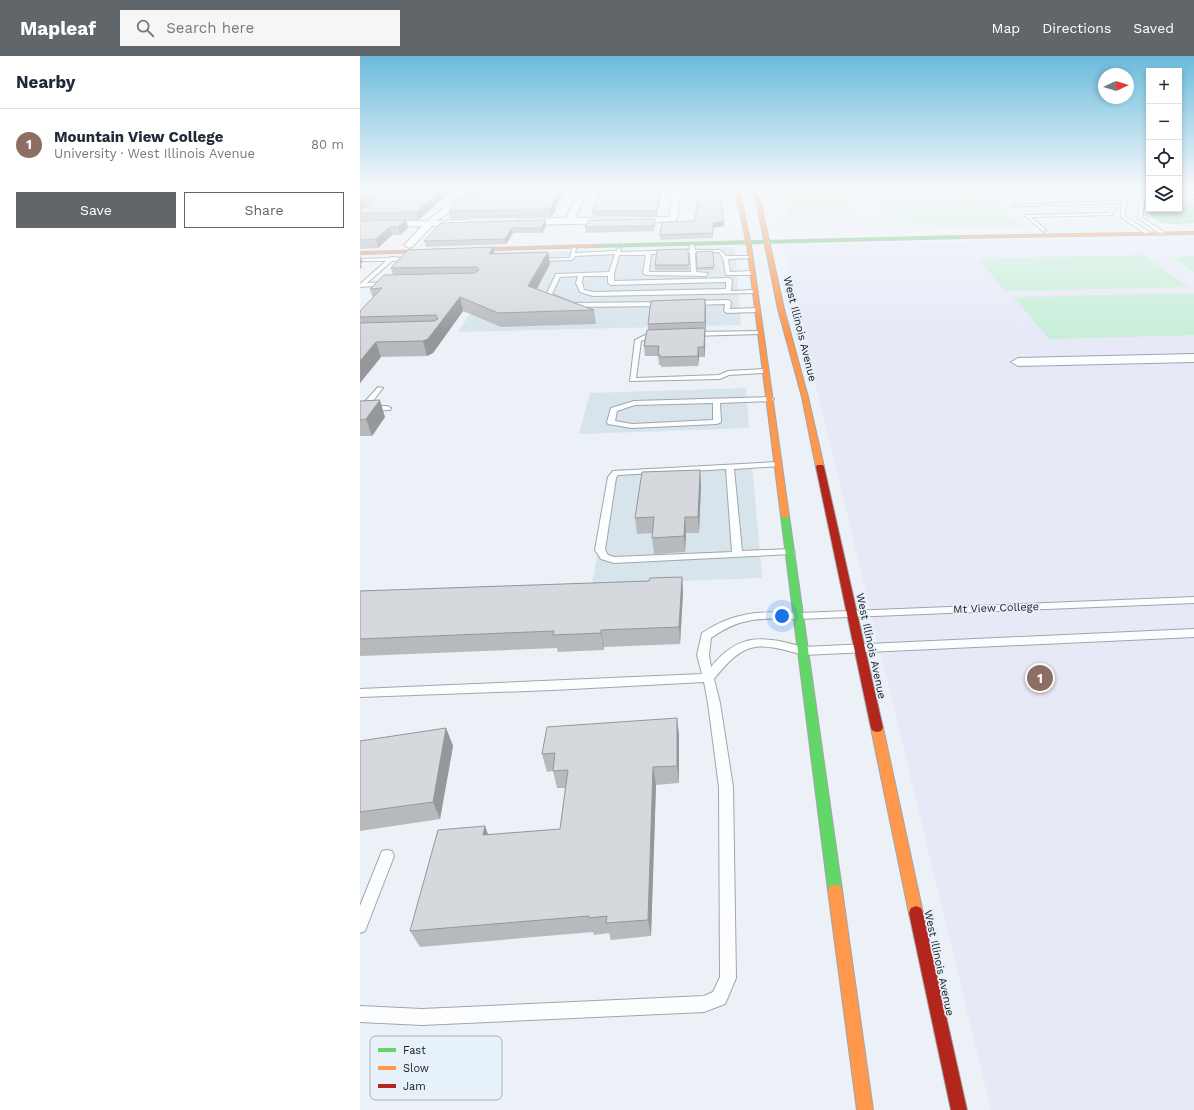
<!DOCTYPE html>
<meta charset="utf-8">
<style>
body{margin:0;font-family:"Work Sans",sans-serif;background:#f6f6f7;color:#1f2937}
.controls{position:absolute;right:12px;top:12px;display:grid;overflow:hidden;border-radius:0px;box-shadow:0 2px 6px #0003}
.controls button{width:36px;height:36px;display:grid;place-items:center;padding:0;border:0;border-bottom:1px solid #e0e1e3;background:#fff;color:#1f2937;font:20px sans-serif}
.compass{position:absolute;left:738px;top:12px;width:36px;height:36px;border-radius:50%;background:#fff;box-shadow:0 2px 6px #0003;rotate:86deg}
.you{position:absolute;left:422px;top:560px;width:14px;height:14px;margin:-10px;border:3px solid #fff;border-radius:50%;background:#1a73e8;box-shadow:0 0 0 6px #1a73e833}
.badge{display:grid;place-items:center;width:26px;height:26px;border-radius:50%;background:#61666a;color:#fff;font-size:13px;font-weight:700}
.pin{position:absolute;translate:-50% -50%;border:2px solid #fff;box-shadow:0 1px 4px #0006}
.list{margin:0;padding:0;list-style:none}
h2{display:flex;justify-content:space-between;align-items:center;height:52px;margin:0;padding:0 16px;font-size:17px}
h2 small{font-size:13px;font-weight:400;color:#747a83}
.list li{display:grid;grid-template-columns:26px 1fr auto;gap:12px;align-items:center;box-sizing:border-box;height:72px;padding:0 16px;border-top:1px solid #e0e1e3}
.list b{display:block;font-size:15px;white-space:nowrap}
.list p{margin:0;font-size:13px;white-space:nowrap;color:#747a83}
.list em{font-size:13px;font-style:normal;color:#747a83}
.actions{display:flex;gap:8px;padding:12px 16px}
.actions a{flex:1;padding:9px 0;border:1px solid #61666a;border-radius:0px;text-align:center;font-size:14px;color:#61666a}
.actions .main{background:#61666a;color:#fff}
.icon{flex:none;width:22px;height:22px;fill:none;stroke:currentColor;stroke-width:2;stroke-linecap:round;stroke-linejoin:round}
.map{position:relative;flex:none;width:834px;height:1054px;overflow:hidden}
header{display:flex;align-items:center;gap:24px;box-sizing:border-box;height:56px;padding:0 20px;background:#61666a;color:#fff}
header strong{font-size:19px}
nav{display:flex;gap:22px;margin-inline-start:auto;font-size:14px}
.search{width:280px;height:36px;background:#f6f6f7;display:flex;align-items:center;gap:10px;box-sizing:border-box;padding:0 14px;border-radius:0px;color:#747a83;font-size:15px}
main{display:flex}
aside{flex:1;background:#fff}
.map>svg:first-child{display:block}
.built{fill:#d7e4ec}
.education{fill:#e8e9f7}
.green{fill:#c8eed9}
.forest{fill:#abdec2}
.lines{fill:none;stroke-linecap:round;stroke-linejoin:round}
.lane-casing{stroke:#a1a6a9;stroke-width:2}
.street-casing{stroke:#a1a6a9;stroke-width:2}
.fast-casing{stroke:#a1a6a9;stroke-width:2}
.slow-casing{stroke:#a1a6a9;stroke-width:2}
.jam-casing{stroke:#a1a6a9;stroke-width:2}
.lane{fill:#fcfdfe;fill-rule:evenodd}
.street{fill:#fcfdfe;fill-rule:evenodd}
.fast{fill:#63d668;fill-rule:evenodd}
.slow{fill:#ff974d;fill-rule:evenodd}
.jam{fill:#b3261e;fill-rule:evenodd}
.wall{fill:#b7babd}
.shaded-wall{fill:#95979a}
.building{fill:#d5d8dc;stroke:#95979a}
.labels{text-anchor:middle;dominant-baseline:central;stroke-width:3.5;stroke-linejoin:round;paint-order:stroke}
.street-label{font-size:11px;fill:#171b1e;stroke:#e7f1fa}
.key{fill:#e7f1fa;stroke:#a9b1b8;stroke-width:1}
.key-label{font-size:11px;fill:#171b1e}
</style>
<header>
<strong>Mapleaf</strong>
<div class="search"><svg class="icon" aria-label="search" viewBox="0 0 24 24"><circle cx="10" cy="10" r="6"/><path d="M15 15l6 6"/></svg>Search here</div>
<nav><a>Map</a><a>Directions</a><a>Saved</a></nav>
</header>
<main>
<aside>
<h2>Nearby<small></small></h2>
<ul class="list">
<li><span class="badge" style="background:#8d6e63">1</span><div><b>Mountain View College</b><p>University · West Illinois Avenue</p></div><em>80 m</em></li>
</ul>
<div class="actions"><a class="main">Save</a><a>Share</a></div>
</aside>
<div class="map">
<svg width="834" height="1054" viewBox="0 0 834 1054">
<rect width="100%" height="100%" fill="#ebf1f6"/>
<g class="built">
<polygon points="368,191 375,192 381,269 98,276 149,197"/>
<polygon points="386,332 389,372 219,378 230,337"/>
<polygon points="392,408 402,522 232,528 253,414"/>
</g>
<g class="education">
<polygon points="403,133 789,133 788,152 791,160 804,168 416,176"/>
<polygon points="819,133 834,133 834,147 819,149"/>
<polygon points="834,181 834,1054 631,1054 422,189"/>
</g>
<g class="green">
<polygon points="421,133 482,133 499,161 432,162"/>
<polygon points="518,133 559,133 562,137 522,138"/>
<path d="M617,137L628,139L662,170C630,170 542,174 519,153C516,150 513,143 511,140Z"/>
<polygon points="784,199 828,231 645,235 618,203"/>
<polygon points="834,200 834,216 811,201"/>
<polygon points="834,237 834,279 689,283 653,241"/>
</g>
<path class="forest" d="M834,147V167C815,168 796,173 787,152L819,153V149Z"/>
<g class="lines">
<defs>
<g id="lane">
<polygon points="782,133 786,133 782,162 806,177 806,179 802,179 778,162"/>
<polygon points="767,134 766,136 638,137 640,136"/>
<polygon points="819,134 834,136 834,138 819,136"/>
<polygon points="765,139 767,140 764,160 791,177 791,179 787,179 761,161 762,147 654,150 652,149 762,145 763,140"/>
<polygon points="834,141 834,143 819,147 819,145"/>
<polygon points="753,151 756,152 752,159 671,161 686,174 684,176 664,159 750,157"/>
<path d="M332,188L334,189L335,194H360L366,200H392L390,202L368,203L370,216L392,215L395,217L392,219H366L363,202L359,196L335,197L336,216L348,217L346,220L286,219L283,217L286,199H259L254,218V225L369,222L372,224L371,235L395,234L398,236L397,237L233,240L220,236L216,227L218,220L200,221L192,238L213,247L305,246L308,248L305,250L212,251L186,239L196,218L249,216L255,198L215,200L212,204L176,205L174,204L176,203L210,202L212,192L214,191L216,192L215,197L256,195L259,192L261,193L260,196L330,194V189ZM330,197L331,216H289L291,198ZM223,220H248V227L251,229L366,226V233L233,236L224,234L222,227Z"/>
<polygon points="32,201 55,203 53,204 32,205 7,227 27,226 29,227 29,229 0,231 0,228 26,205 0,205 0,203 29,202"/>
<polygon points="368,244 371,246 370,253 397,252 400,254 397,256 367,257 364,255 365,248 333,249 330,247 333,245"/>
<polygon points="402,275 403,276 400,278 331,280 328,278 331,276"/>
<polygon points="299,277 301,278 301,280 288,282 281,285 276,322 359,319 368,315 406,313 409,315 406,317 369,319 360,323 270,325 275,284 285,279"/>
<polygon points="18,331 23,332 9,350 27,350 31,352 30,354 0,355 0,351"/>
<path d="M410,341L414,343L413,345L360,347L361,366L357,368L272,372L248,368L247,366L251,352L274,345ZM353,347V364L272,368L255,365L257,355L275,349Z"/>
<path d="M418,406L422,408L421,410L374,413L382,495L430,493L435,496L433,498L254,507L241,503L235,494L248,421L253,415ZM366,413L372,496L254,501L248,499L245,494L256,422L258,419Z"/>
<path d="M834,541V547L439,563C404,562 381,560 351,582L349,599L351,611C379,576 404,580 443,591L834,573V581L443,599C397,586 385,584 354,623L360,647L373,731L376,922L365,948L344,956L62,969L0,966V950L62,953L344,940L353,936L360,921L359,731L348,647L344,626L193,634L0,641V633L342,618L337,599L342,577C375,555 401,555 439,557Z"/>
<polygon points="27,794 32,795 34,800 5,875 0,877 0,850 22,795"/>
</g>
<g id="street">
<path d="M122,133H131C117,148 93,151 77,165L107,164L110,165V169L72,170L52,191L49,192L44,189L62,170L0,172V166L67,165L85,151Z"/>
<polygon points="221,133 229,133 215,162 309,161 313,133 321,133 317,163 313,166 159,169 155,166 159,163 206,162"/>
<polygon points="834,298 834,306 658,310 651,306 658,302"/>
</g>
<g id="fast">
<polygon points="603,180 604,182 235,191 233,190 235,189"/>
<polygon points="422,458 425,458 429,460 482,834 480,838 475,840 470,838 468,834 421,460"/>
</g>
<g id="slow">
<polygon points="375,133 379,133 391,189 429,460 425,462 421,460 387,189"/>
<polygon points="391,133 395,133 400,144 424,253 448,341 464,411 463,413 457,413 456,411 442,341 418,253 396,144"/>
<polygon points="834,176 834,178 603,182 601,181 603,180"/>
<polygon points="236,189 235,191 0,198 0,196"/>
<polygon points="517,668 521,669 523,672 563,857 561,862 556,864 551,862 549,857 511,672 513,669"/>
<polygon points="475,828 480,830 482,834 513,1054 497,1054 468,834 470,830"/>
</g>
<g id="jam">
<polygon points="457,409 463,409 464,411 523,672 521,675 517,676 513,675 511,672 456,411"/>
<polygon points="556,850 561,852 563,857 607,1054 591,1054 549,857 551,852"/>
</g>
</defs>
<use href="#lane" class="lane-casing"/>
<use href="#street" class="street-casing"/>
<use href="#fast" class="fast-casing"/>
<use href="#slow" class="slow-casing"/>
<use href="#jam" class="jam-casing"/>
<use href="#lane" class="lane"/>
<use href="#street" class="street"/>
<use href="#fast" class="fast"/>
<use href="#slow" class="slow"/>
<use href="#jam" class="jam"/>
</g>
<g class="wall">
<polygon points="0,133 94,133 58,164 46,164 48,172 40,179 32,179 18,192 0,193 0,165 43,164 0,165 0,154 8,149 6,149 0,154"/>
<polygon points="101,133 119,133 107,139"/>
<polygon points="301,133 297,160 233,160 232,155"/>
<polygon points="118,136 195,151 196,154 191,161 91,163 89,155"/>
<polygon points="295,163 295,168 294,175 226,177 225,171"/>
<polygon points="186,164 186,170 182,177 153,177 146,188 66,191 64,185"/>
<polygon points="335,165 364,165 364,170 353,172 353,182 300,184 300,179"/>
<polygon points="133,191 134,197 188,196 190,208 177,233 234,254 236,268 141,271 103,255 73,297 67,300 21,301 0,327 0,255 13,242 10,233 33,219 31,212"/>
<polygon points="328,193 329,214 295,214 295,209"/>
<polygon points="353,195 354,214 337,214 336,196"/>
<polygon points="346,252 345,301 339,301 338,310 301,311 301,309 299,309 298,300 285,300 284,290 288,274 288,268"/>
<polygon points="0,345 25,361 12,380 0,380"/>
<polygon points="341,429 339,477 326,477 325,496 294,498 292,482 292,477 277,478 275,462"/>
<polygon points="322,521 323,537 320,588 244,591 244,594 198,596 197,592 0,600 0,535 289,525"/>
<polygon points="317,662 319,679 319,727 296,729 291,880 251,884 249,877 234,879 233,876 60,891 50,875 125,770 128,779 200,773 205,732 197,732 193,715 187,716 182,698"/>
<polygon points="86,672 93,690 80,763 0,775 0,685"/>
</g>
<g class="shaded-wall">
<polygon points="84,133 94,133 58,164 56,156"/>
<polygon points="105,133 119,133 107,139"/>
<polygon points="201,133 207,133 195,151 196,154 191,161 190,153 192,146"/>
<polygon points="300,133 301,133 297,160 297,155"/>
<polygon points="4,141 6,149 0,154 0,144"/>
<polygon points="46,164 48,172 40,179 38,171"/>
<polygon points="186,164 186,170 182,177 181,172"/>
<polygon points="364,165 364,170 353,172 353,182 353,167"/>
<polygon points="30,171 32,179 18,192 16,183"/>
<polygon points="152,172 153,177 146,188 145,183"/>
<polygon points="133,191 136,204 129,198"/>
<polygon points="188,196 190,208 171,243 168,230"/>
<polygon points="0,199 3,206 1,208 2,211 0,213"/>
<polygon points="100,241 103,255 73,297 67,300 63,285"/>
<polygon points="345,243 346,252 346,275 345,266"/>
<polygon points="345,272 345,301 344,291"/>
<polygon points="16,286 21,301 0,327 0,305"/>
<polygon points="338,291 339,301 338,310"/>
<polygon points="20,344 25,361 12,380 6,363"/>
<polygon points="340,414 341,429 339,477 338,461"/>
<polygon points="325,461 326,477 325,496 324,480"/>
<polygon points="322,521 323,537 320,588 319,571"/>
<polygon points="241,574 244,591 244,594 241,577"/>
<polygon points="317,662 319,679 319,727 317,710"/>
<polygon points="86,672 93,690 80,763 73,746"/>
<polygon points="293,711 296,729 291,880 288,864"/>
<polygon points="125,770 131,787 123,779"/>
</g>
<g class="building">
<polygon points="0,133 84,133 56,156 0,157 0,154 13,145 11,141 4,141 0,144"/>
<polygon points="122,133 201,133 192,146 194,146 190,153 89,155 98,145 118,136"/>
<polygon points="242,133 300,133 297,155 232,155"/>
<polygon points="339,133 359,133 364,165 353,167 353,177 300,179 302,166 335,165"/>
<polygon points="295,163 294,170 225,171 229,164"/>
<polygon points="46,164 38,171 30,171 16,183 0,184 0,165"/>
<polygon points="186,164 181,172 152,172 145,183 64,185 81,167"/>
<polygon points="133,191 129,198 188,196 168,230 234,254 138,257 100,241 68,283 63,285 16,286 0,305 0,267 74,265 78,263 76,259 0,261 0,255 22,232 10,233 24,219 115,217 119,214 117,211 31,212 48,194"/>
<polygon points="328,193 329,209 295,209 297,194"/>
<polygon points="353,195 354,211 337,212 336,196"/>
<polygon points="345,243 345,266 288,268 291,245"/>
<polygon points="345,272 344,291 338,291 338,300 300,301 300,299 298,299 299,290 284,290 287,274"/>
<polygon points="20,344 6,363 0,364 0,345"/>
<polygon points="340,414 338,461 325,461 324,480 292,482 294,461 275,462 282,416"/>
<polygon points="322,521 319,571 241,574 241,577 193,579 194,575 0,583 0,535 289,525 290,522"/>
<polygon points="317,662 317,710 293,711 288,864 246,867 247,860 229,862 229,860 50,875 78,774 125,770 123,779 200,773 208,714 193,715 195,697 182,698 187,671"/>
<polygon points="86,672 73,746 0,756 0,685"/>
</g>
<linearGradient id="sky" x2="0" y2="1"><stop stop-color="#6bbbdc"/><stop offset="0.47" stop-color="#f6f9fb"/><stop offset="1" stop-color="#f6f9fb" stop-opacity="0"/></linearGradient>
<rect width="834" height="280" fill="url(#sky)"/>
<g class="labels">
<g class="street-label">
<text transform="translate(440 273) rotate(76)">West Illinois Avenue</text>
<text transform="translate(636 552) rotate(-2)">Mt View College</text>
<text transform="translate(511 590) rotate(78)">West Illinois Avenue</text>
<text transform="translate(579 907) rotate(78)">West Illinois Avenue</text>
</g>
</g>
<rect x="10" y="980" width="132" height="64" rx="6" class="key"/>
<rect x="18" y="992" width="18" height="4" fill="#63d668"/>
<rect x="18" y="1010" width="18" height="4" fill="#ff974d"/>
<rect x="18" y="1028" width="18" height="4" fill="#b3261e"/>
<g class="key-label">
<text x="43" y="998">Fast</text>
<text x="43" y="1016">Slow</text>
<text x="43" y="1034">Jam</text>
</g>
</svg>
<div class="controls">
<button>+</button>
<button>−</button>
<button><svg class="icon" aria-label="locate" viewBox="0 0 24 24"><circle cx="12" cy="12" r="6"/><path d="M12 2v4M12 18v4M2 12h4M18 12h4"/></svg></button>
<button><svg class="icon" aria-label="layers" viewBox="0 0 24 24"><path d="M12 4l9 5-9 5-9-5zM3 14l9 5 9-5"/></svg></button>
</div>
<svg class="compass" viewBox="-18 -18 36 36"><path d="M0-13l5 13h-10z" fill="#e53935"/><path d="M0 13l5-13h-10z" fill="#747a83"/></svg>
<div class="you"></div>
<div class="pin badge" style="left:680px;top:622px;background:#8d6e63">1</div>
</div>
</main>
